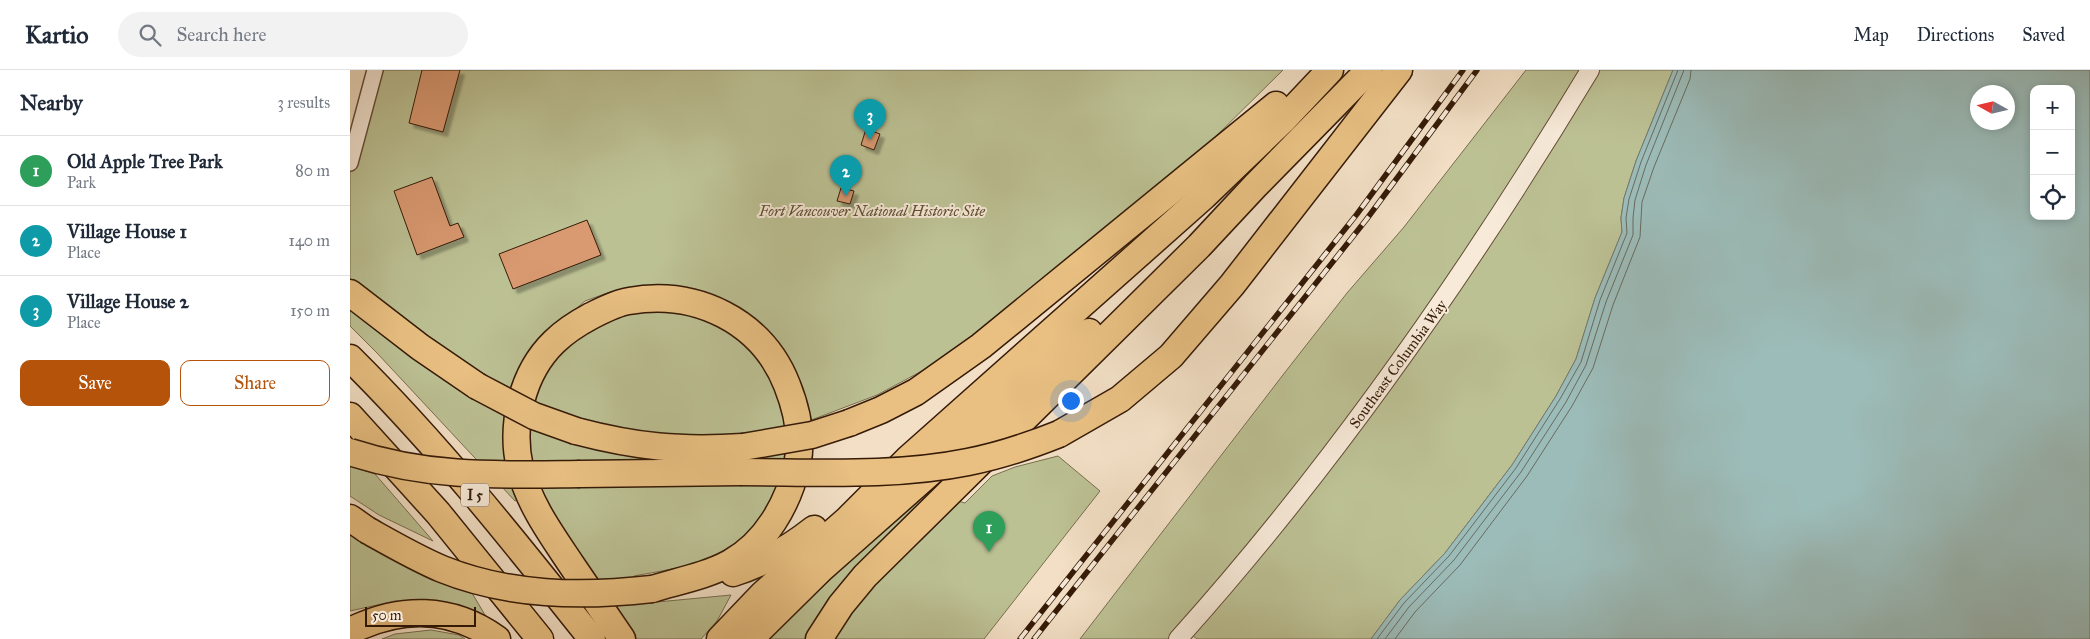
<!DOCTYPE html>
<meta charset="utf-8">
<style>
body{margin:0;font-family:"IM FELL Great Primer",serif;background:#f2f2f3;color:#1f2937}
.controls{position:absolute;right:15px;top:15px;display:grid;overflow:hidden;border-radius:10px;box-shadow:0 2px 8px #0003}
.controls button{width:45px;height:45px;display:grid;place-items:center;padding:0;border:0;border-bottom:1px solid #e0e1e3;background:#fff;color:#1f2937;font:25px sans-serif}
.compass{position:absolute;left:1620px;top:15px;width:45px;height:45px;border-radius:50%;background:#fff;box-shadow:0 2px 8px #0003;rotate:278deg}
.scale{position:absolute;left:15px;bottom:12px;width:111px;box-sizing:border-box;padding-left:5px;border:2px solid #351a07;border-top:0;font-size:14px;line-height:18px;white-space:nowrap;color:#351a07;-webkit-text-stroke:4px #f7ead9;paint-order:stroke}
.you{position:absolute;left:720px;top:330px;width:18px;height:18px;margin:-12px;border:4px solid #fff;border-radius:50%;background:#1a73e8;box-shadow:0 0 0 8px #1a73e833}
.badge{display:grid;place-items:center;width:32px;height:32px;border-radius:50%;background:#b45309;color:#fff;font-size:16px;font-weight:700}
.pin{position:absolute;translate:-50% -41px;filter:drop-shadow(0 1px 2px #0008)}
.pin::after{content:'';position:absolute;top:26px;width:18px;height:15px;background:inherit;clip-path:polygon(0 0,100% 0,50% 100%)}
.list{margin:0;padding:0;list-style:none}
h2{display:flex;justify-content:space-between;align-items:center;height:65px;margin:0;padding:0 20px;font-size:21px}
h2 small{font-size:16px;font-weight:400;color:#747a83}
.list li{display:grid;grid-template-columns:32px 1fr auto;gap:15px;align-items:center;box-sizing:border-box;height:70px;padding:0 20px;border-top:1px solid #e0e1e3}
.list b{display:block;font-size:19px;white-space:nowrap}
.list p{margin:0;font-size:16px;white-space:nowrap;color:#747a83}
.list em{font-size:16px;font-style:normal;color:#747a83}
.actions{display:flex;gap:10px;padding:15px 20px}
.actions a{flex:1;padding:11px 0;border:1px solid #b45309;border-radius:10px;text-align:center;font-size:18px;color:#b45309}
.actions .main{background:#b45309;color:#fff}
.icon{flex:none;width:28px;height:28px;fill:none;stroke:currentColor;stroke-width:2;stroke-linecap:round;stroke-linejoin:round}
.map{position:relative;flex:none;width:1740px;height:569px;overflow:hidden}
header{display:flex;align-items:center;gap:30px;box-sizing:border-box;height:70px;padding:0 25px;background:#fff;border-bottom:1px solid #e0e1e3}
header strong{font-size:24px}
nav{display:flex;gap:28px;margin-inline-start:auto;font-size:18px}
.search{width:350px;height:45px;background:#f2f2f3;display:flex;align-items:center;gap:12px;box-sizing:border-box;padding:0 18px;border-radius:28px;color:#747a83;font-size:19px}
main{display:flex}
aside{flex:1;background:#fff}
.map>svg:first-child{display:block}
.green{fill:#bcc194;stroke:#786e4e}
.water{fill:#9cbcb9;stroke:#737b72;fill-rule:evenodd}
.lines{fill:none;stroke-linecap:round;stroke-linejoin:round}
.shore{stroke:#686b60;stroke-width:1}
.building{fill:#d99971;stroke:#351a07;filter:url(#shadow)}
.minor-casing{stroke:#644b36;stroke-width:18}
.tertiary-casing{stroke:#644b36;stroke-width:20}
.motorway-casing{stroke:#351a07;stroke-width:29}
.minor{stroke:#f7ead9;stroke-width:15}
.tertiary{stroke:#f7ead9;stroke-width:18}
.motorway{stroke:#e9c082;stroke-width:26}
.rail-casing{stroke:#351a07;stroke-width:5.5}
.rail{stroke:#f7ead9;stroke-width:4;stroke-dasharray:11;stroke-linecap:butt}
.motorway-bridge-casing{stroke:#351a07;stroke-width:29;stroke-linecap:butt}
.motorway-bridge{stroke:#e9c082;stroke-width:26}
.labels{text-anchor:middle;dominant-baseline:central;stroke-width:4;stroke-linejoin:round;paint-order:stroke}
.shield{fill:#f7ead9;stroke:#6f5846;stroke-width:1}
.shield-label{font-size:14px;font-weight:bold;fill:#351a07}
.park-label{font-size:15px;font-style:italic;fill:#5e4c31;stroke:#f7ead9}
.street-label{font-size:15px;fill:#351a07;stroke:#f7ead9}
</style>
<header>
<strong>Kartio</strong>
<div class="search"><svg class="icon" aria-label="search" viewBox="0 0 24 24"><circle cx="10" cy="10" r="6"/><path d="M15 15l6 6"/></svg>Search here</div>
<nav><a>Map</a><a>Directions</a><a>Saved</a></nav>
</header>
<main>
<aside>
<h2>Nearby<small>3 results</small></h2>
<ul class="list">
<li><span class="badge" style="background:#2e9e5b">1</span><div><b>Old Apple Tree Park</b><p>Park</p></div><em>80 m</em></li>
<li><span class="badge" style="background:#0f9aa8">2</span><div><b>Village House 1</b><p>Place</p></div><em>140 m</em></li>
<li><span class="badge" style="background:#0f9aa8">3</span><div><b>Village House 2</b><p>Place</p></div><em>150 m</em></li>
</ul>
<div class="actions"><a class="main">Save</a><a>Share</a></div>
</aside>
<div class="map">
<svg width="1740" height="569" viewBox="0 0 1740 569">
<defs>
<filter id="shadow"><feDropShadow dx="4.5" dy="4.5" stdDeviation="1" flood-color="#0004"/></filter>
</defs>
<rect width="100%" height="100%" fill="#f2dfc5"/>
<filter id="stains"><feTurbulence type="fractalNoise" baseFrequency=".004" numOctaves="4"/><feColorMatrix values="0 0 0 0 .2 0 0 0 0 .09 0 0 0 0 .02 0 0 0 .5 -.17"/></filter>
<radialGradient id="worn" r=".72"><stop offset=".6" stop-color="#630" stop-opacity="0"/><stop offset="1" stop-color="#630" stop-opacity=".3"/></radialGradient>
<g class="green">
<polygon points="25,0 933,0 849,83 693,211 585,294 527,325 456,352 452,334 421,263 392,241 322,217 260,222 235,231 203,259 164,321 142,310 73,264 0,209 0,93"/>
<polygon points="1176,0 1323,0 1286,91 1274,128 1271,148 1272,162 1245,228 1226,289 1206,326 1162,395 1095,483 1050,530 1021,569 847,569 836,560 828,569 730,569 936,301 997,223 1054,157"/>
<polygon points="0,232 158,345 170,429 165,431 27,283 0,256"/>
<path d="M320,240C341,246 373,255 390,268C399,275 416,293 422,302C426,309 427,320 429,327C446,386 431,443 378,478C350,496 316,500 284,506L286,534L381,525L367,551L351,569H286L211,458L187,416L181,395L179,355L184,333L194,306L209,282L240,260L282,242Z"/>
<path d="M708,386L750,421L634,569H482C510,520 568,471 608,431L615,433L642,406L665,397Z"/>
<polygon points="0,396 25,404 83,471 29,445 0,426"/>
<polygon points="602,408 463,569 415,569 589,411"/>
<polygon points="0,464 60,499 122,523 138,550 92,532 45,531 0,541"/>
<polygon points="81,560 109,565 115,569 32,569 45,564"/>
</g>
<path class="water" d="M1323,0H1740V569H1021L1050,530L1095,483L1162,395L1206,326L1226,289L1245,228L1272,162L1271,148L1274,128L1286,91ZM1684,19H1721V146H1684ZM1628,22H1658V52H1628Z"/>
<g class="lines">
<g class="shore">
<polyline points="1027,569 1054,533 1099,486 1166,398 1210,329 1231,292 1250,230 1277,163 1276,148 1279,129 1291,92 1328,0"/>
<polyline points="1035,569 1059,537 1104,490 1171,402 1216,332 1236,295 1256,232 1283,165 1283,148 1285,130 1296,95 1334,0"/>
<polyline points="1045,569 1065,542 1110,495 1177,406 1222,336 1243,298 1263,235 1290,167 1292,132 1304,97 1340,9 1341,0"/>
</g>
</g>
<g class="building">
<polygon points="72,0 110,0 93,62 59,53"/>
<polygon points="516,59 530,64 524,80 511,75"/>
<polygon points="82,107 100,156 108,153 114,167 67,185 44,121"/>
<polygon points="491,118 504,121 500,134 487,131"/>
<polygon points="237,150 251,185 163,219 149,184"/>
</g>
<g class="lines">
<defs>
<polyline id="minor" points="0,93 25,0"/>
<path id="tertiary" d="M828,569C985,394 1119,201 1240,0"/>
<g id="motorway">
<polyline points="0,223 70,277 127,316"/>
<path d="M0,288C88,375 165,472 242,569"/>
<polyline points="0,346 88,443 190,569"/>
<polyline points="499,353 531,340 566,322 631,276 926,35"/>
<path d="M226,361C287,377 330,381 393,377"/>
<polyline points="709,364 770,329 821,286 882,215 1049,0"/>
<polyline points="230,404 390,402"/>
<polyline points="0,448 17,460"/>
<path d="M383,503C412,494 440,478 464,459"/>
<path d="M0,561C50,536 101,536 147,569"/>
<path d="M272,569C255,544 238,519 221,494C201,464 179,434 170,398C160,355 172,303 204,272C215,261 228,253 241,246C253,240 266,233 279,231C346,219 412,251 437,315C447,340 453,369 447,395C438,434 416,473 380,493C356,506 328,511 302,519"/>
<polyline points="370,569 413,524 498,449 559,388 854,126 932,51 980,0"/>
<polyline points="400,569 471,499 739,262"/>
<polyline points="469,569 491,535 515,506 849,176 905,116 1019,0"/>
</g>
</defs>
<use href="#minor" class="minor-casing"/>
<use href="#tertiary" class="tertiary-casing"/>
<use href="#motorway" class="motorway-casing"/>
<use href="#minor" class="minor"/>
<use href="#tertiary" class="tertiary"/>
<use href="#motorway" class="motorway"/>
<defs>
<g id="rail">
<polyline points="670,569 1007,144 1113,0"/>
<polyline points="684,569 1016,150 1127,0"/>
</g>
</defs>
<use href="#rail" class="rail-casing"/>
<use href="#rail" class="rail"/>
<defs>
<g id="motorway-bridge">
<polyline points="127,316 184,346 226,361"/>
<polyline points="393,377 462,365 499,353"/>
<path d="M0,382C80,408 148,405 230,404"/>
<path d="M390,402C465,402 544,407 618,392C649,386 679,376 709,364"/>
<path d="M17,460C42,474 66,488 92,499C159,526 231,527 302,519"/>
</g>
</defs>
<use href="#motorway-bridge" class="motorway-bridge-casing"/>
<use href="#motorway-bridge" class="motorway-bridge"/>
</g>
<g class="labels">
<rect class="shield" x="111" y="413.5" width="28" height="23" rx="4"/>
<g class="shield-label">
<text x="125" y="425">I 5</text>
</g>
<g class="park-label">
<text x="522" y="141">Fort Vancouver National Historic Site</text>
</g>
<g class="street-label">
<text transform="translate(1048 294) rotate(-54)">Southeast Columbia Way</text>
</g>
</g>
<rect width="100%" height="100%" filter="url(#stains)"/>
<rect width="100%" height="100%" fill="url(#worn)"/>
</svg>
<div class="controls">
<button>+</button>
<button>−</button>
<button><svg class="icon" aria-label="locate" viewBox="0 0 24 24"><circle cx="12" cy="12" r="6"/><path d="M12 2v4M12 18v4M2 12h4M18 12h4"/></svg></button>
</div>
<svg class="compass" viewBox="-18 -18 36 36"><path d="M0-13l5 13h-10z" fill="#e53935"/><path d="M0 13l5-13h-10z" fill="#747a83"/></svg>
<div class="scale">50 m</div>
<div class="you"></div>
<div class="pin badge" style="left:639px;top:482px;background:#2e9e5b">1</div>
<div class="pin badge" style="left:496px;top:126px;background:#0f9aa8">2</div>
<div class="pin badge" style="left:520px;top:70px;background:#0f9aa8">3</div>
</div>
</main>
